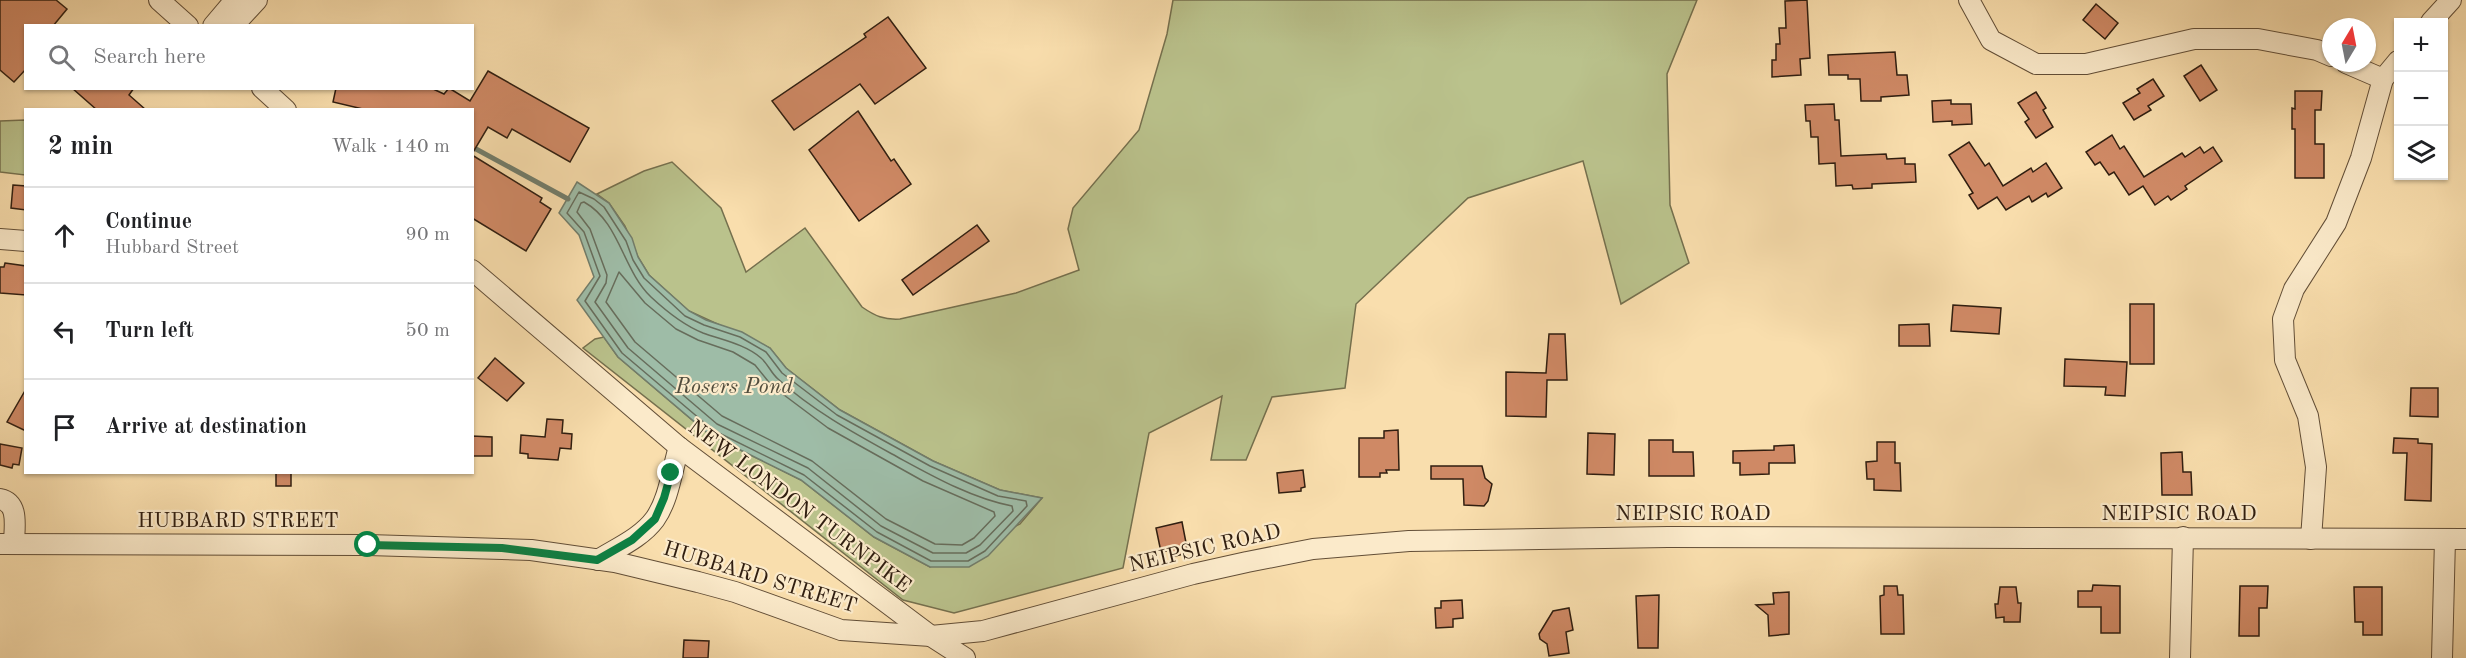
<!DOCTYPE html>
<meta charset="utf-8">
<style>
body{margin:0;font-family:"Old Standard TT",serif;background:#f6f6f6;color:#202124}
.controls{position:absolute;right:18px;top:18px;display:grid;overflow:hidden;border-radius:0px;box-shadow:0 2px 4px #0004}
.controls button{width:54px;height:54px;display:grid;place-items:center;padding:0;border:0;border-bottom:2px solid #e0e0e0;background:#fff;color:#202124;font:30px sans-serif}
.compass{position:absolute;left:2322px;top:18px;width:54px;height:54px;border-radius:50%;background:#fff;box-shadow:0 2px 4px #0004;rotate:10deg}
.stop{position:absolute;width:18px;height:18px;margin:-14px;border:4px solid #0b8043;border-radius:50%;background:#fff}
.stop.end{background:#0b8043;border-color:#fff;box-shadow:0 2px 6px #0008}
.list{margin:0;padding:0;list-style:none}
h2{display:flex;justify-content:space-between;align-items:center;height:78px;margin:0;padding:0 24px;font-size:26px}
h2 small{font-size:20px;font-weight:400;color:#757577}
.list li{display:grid;grid-template-columns:39px 1fr auto;gap:18px;align-items:center;box-sizing:border-box;height:96px;padding:0 24px;border-top:2px solid #e0e0e0}
.list b{display:block;font-size:22px;white-space:nowrap}
.list p{margin:0;font-size:20px;white-space:nowrap;color:#757577}
.list em{font-size:20px;font-style:normal;color:#757577}
.icon{flex:none;width:33px;height:33px;fill:none;stroke:currentColor;stroke-width:2;stroke-linecap:round;stroke-linejoin:round}
.map{position:relative;flex:none;width:2466px;height:658px;overflow:hidden}
.search{position:absolute;background:#fff;box-shadow:0 2px 4px #0004;left:24px;top:24px;width:450px;height:66px;display:flex;align-items:center;gap:15px;box-sizing:border-box;padding:0 21px;border-radius:0px;color:#757577;font-size:22px}
.panel{position:absolute;background:#fff;box-shadow:0 2px 4px #0004;left:24px;top:108px;width:450px;height:366px;border-radius:0px}
.map>svg:first-child{display:block}
.green{fill:#bac28c;stroke:#75704e;stroke-width:1.5}
.water{fill:#9ebca7;stroke:#727d6b;stroke-width:1.5}
.lines{fill:none;stroke-linecap:round;stroke-linejoin:round}
.shore{stroke:#676d5c;stroke-width:1.5}
.stream{stroke:#727d6b;stroke-width:5}
.building{fill:#cf8965;stroke:#301e10;stroke-width:1.5}
.minor-casing{stroke:#624e37;stroke-width:22}
.minor{stroke:#fbeaca;stroke-width:20}
.route{stroke:#0b8043;stroke-width:8}
.labels{text-anchor:middle;dominant-baseline:central;stroke-width:4.5;stroke-linejoin:round;paint-order:stroke}
.street-label{font-size:21px;fill:#301e10;stroke:#fbeaca}
.water-label{font-size:22px;font-style:italic;fill:#514d3d;stroke:#fbeaca}
</style>
<div class="map">
<svg width="2466" height="658" viewBox="0 0 2466 658">
<rect width="100%" height="100%" fill="#f9dead"/>
<filter id="stains"><feTurbulence type="fractalNoise" baseFrequency=".00333" numOctaves="4"/><feColorMatrix values="0 0 0 0 .2 0 0 0 0 .09 0 0 0 0 .02 0 0 0 .5 -.17"/></filter>
<radialGradient id="worn" r=".72"><stop offset=".6" stop-color="#630" stop-opacity="0"/><stop offset="1" stop-color="#630" stop-opacity=".3"/></radialGradient>
<g class="green">
<path d="M1173,0H1697L1667,74L1670,205L1689,263L1621,304L1583,161L1468,198L1356,304L1345,388L1272,397L1246,460H1211L1222,396L1149,433L1123,568L954,613L903,600L583,348L595,339L604,337L618,357L710,435L801,480L874,537L930,567L1020,524L1042,498L1000,490L933,461L840,410L786,368L770,348L689,311L649,275L638,257L625,226L609,203L597,194L644,171L672,162L721,208L746,272L805,228L862,307C875,316 884,320 900,319L1016,293L1079,270L1068,229L1073,208L1139,130L1167,34Z"/>
<polygon points="25,120 25,175 0,172 0,121"/>
</g>
<polygon class="water" points="577,182 609,203 632,238 638,257 649,275 689,311 706,320 742,332 770,348 786,368 840,410 933,461 1000,490 1042,498 988,556 969,567 930,567 874,537 801,480 710,435 618,357 577,300 594,277 579,235 559,213"/>
<g class="lines">
<g class="shore">
<polygon points="579,192 594,199 604,207 626,241 633,260 644,278 685,316 704,325 740,337 766,352 782,373 837,415 930,466 998,496 1026,501 1027,506 985,551 968,561 931,561 877,532 804,475 713,430 622,353 585,301 600,276 584,232 567,213"/>
<path d="M584,202C620,222 622,269 651,297C666,311 683,325 703,333C722,340 745,344 761,358C768,364 771,373 778,379C812,410 852,432 892,454C929,474 970,498 1012,506L1013,511L980,545L966,553H933L881,526L808,468L717,424L628,348L595,302L606,283L607,275L590,229L577,212L581,203Z"/>
<polygon points="619,272 645,303 676,329 698,340 733,352 755,365 772,386 828,428 923,481 994,512 995,516 974,538 962,545 935,544 886,519 812,461 722,416 635,342 606,302"/>
</g>
<polyline class="stream" points="476,149 568,199"/>
</g>
<g class="building">
<polygon points="0,0 56,0 67,9 53,26 26,26 26,69 14,82 0,70"/>
<polygon points="1807,0 1810,58 1800,59 1801,75 1772,77 1772,60 1776,60 1776,44 1780,44 1779,28 1786,28 1785,1"/>
<polygon points="2096,4 2118,23 2105,39 2083,20"/>
<polygon points="888,17 926,68 875,104 860,84 794,130 772,101 866,37 864,34"/>
<polygon points="1895,52 1897,75 1907,75 1909,95 1881,97 1881,101 1861,101 1860,79 1848,79 1848,75 1829,75 1828,55"/>
<polygon points="2201,65 2217,90 2200,101 2184,76"/>
<polygon points="488,71 589,128 570,162 512,129 507,138 488,127 472,154 472,110 367,110 333,102 336,88 431,88 444,94 449,88 470,101"/>
<polygon points="2153,79 2164,96 2148,106 2151,110 2134,120 2123,103 2140,93 2137,89"/>
<polygon points="72,88 134,88 129,95 146,110 97,110"/>
<polygon points="2295,91 2322,91 2321,110 2315,110 2315,144 2324,144 2324,178 2295,178 2295,129 2292,129 2292,108 2295,109"/>
<polygon points="2036,92 2046,108 2043,110 2053,127 2036,138 2025,122 2029,119 2018,103"/>
<polygon points="1951,100 1951,104 1971,104 1972,124 1952,125 1952,121 1933,122 1932,101"/>
<polygon points="1834,104 1835,120 1839,120 1841,156 1886,154 1887,159 1905,158 1905,164 1915,164 1916,182 1872,184 1872,188 1853,189 1852,185 1836,186 1835,163 1819,164 1818,137 1811,137 1810,121 1806,121 1805,105"/>
<polygon points="858,111 891,161 894,159 911,184 859,221 809,150"/>
<polygon points="2112,135 2120,149 2124,146 2144,177 2182,153 2185,157 2200,147 2204,153 2213,147 2222,161 2185,186 2187,189 2171,200 2168,196 2155,205 2143,186 2129,195 2114,172 2109,175 2100,162 2095,165 2086,152"/>
<polygon points="1969,142 1985,166 1989,163 2003,186 2031,168 2033,172 2046,163 2062,188 2048,197 2046,193 2032,202 2029,196 2006,210 1997,197 1978,209 1969,195 1973,193 1949,155"/>
<polygon points="472,155 542,198 540,202 551,209 526,251 472,218"/>
<polygon points="13,185 26,186 26,210 11,208"/>
<polygon points="977,225 989,241 913,295 902,280"/>
<polygon points="5,263 26,266 26,295 0,293 0,267 4,267"/>
<rect x="2130" y="304" width="24" height="60"/>
<polygon points="1953,305 2001,308 1999,334 1951,331"/>
<polygon points="1929,324 1930,346 1899,346 1899,325"/>
<polygon points="1549,334 1565,334 1567,380 1547,380 1546,417 1506,416 1506,372 1546,373"/>
<polygon points="495,358 524,383 507,401 478,378"/>
<polygon points="2065,359 2127,362 2125,396 2105,395 2106,387 2064,386"/>
<polygon points="2411,388 2438,388 2438,417 2410,416"/>
<polygon points="26,389 26,431 7,422"/>
<polygon points="547,419 563,420 562,433 572,434 571,449 560,448 558,460 528,458 528,454 520,453 521,435 545,437"/>
<polygon points="1398,430 1399,470 1386,470 1387,473 1380,473 1380,477 1359,477 1359,438 1384,438 1384,431"/>
<polygon points="1588,433 1615,434 1614,475 1587,474"/>
<polygon points="472,436 492,437 492,456 472,456"/>
<polygon points="2394,438 2418,439 2418,443 2432,444 2431,501 2405,500 2407,453 2393,453"/>
<polygon points="1649,440 1673,440 1673,452 1693,452 1694,476 1649,476"/>
<polygon points="1877,442 1895,442 1895,463 1900,463 1901,491 1874,490 1874,479 1867,479 1866,462 1877,461"/>
<polygon points="0,444 22,448 19,465 13,464 12,468 0,465"/>
<polygon points="1794,445 1795,463 1769,463 1769,474 1740,475 1740,463 1733,463 1733,451 1774,450 1774,446"/>
<polygon points="2182,452 2183,472 2191,472 2192,495 2162,495 2161,453"/>
<polygon points="1431,466 1482,466 1485,478 1492,484 1488,501 1484,506 1464,505 1463,479 1431,479"/>
<polygon points="1303,470 1305,487 1301,488 1301,491 1279,493 1277,473"/>
<rect x="276" y="472" width="15" height="14"/>
<polygon points="1182,522 1188,553 1171,557 1170,550 1161,552 1156,528"/>
<polygon points="2093,585 2120,586 2120,633 2101,633 2101,607 2078,607 2078,591 2092,591"/>
<polygon points="1884,586 1897,586 1898,595 1903,595 1904,634 1881,634 1880,596 1884,595"/>
<polygon points="2240,586 2268,586 2267,608 2259,608 2259,636 2239,636"/>
<polygon points="2000,587 2016,587 2018,603 2021,603 2020,622 2004,622 2004,617 1996,618 1995,604 1998,604"/>
<polygon points="2354,587 2382,587 2382,635 2363,635 2363,622 2355,622"/>
<polygon points="1789,592 1789,634 1769,636 1768,615 1756,605 1774,604 1773,593"/>
<polygon points="1659,595 1658,648 1638,648 1636,596"/>
<polygon points="1462,600 1463,618 1453,619 1453,627 1436,628 1435,608 1441,608 1441,601"/>
<polygon points="1569,608 1573,630 1566,632 1569,653 1549,656 1547,644 1540,639 1539,634 1553,611"/>
<polygon points="684,640 709,641 708,658 683,658"/>
</g>
<g class="lines">
<defs>
<g id="minor">
<polyline points="159,0 188,26"/>
<polyline points="1969,0 1991,40 2036,64 2086,64 2194,39 2258,39 2317,50 2331,56"/>
<polyline points="2431,22 2451,0"/>
<polyline points="213,26 235,0"/>
<polyline points="233,26 257,0"/>
<polyline points="2346,63 2383,79"/>
<polyline points="262,88 286,110"/>
<polyline points="0,239 26,241"/>
<polyline points="472,270 679,447 931,636 965,658"/>
<path d="M0,499C20,503 14,528 14,544"/>
<polyline points="2311,539 2316,467 2308,416 2285,360 2283,319 2294,289 2336,223 2361,158 2383,79 2398,61"/>
<polyline points="0,544 368,545 531,550 615,562 698,582 735,592 841,630 931,636 983,631 1193,574 1247,562 1313,549 1409,541 1668,537 2466,539"/>
<path d="M598,560C617,548 641,538 655,519C669,499 672,470 679,447"/>
<polyline points="2180,658 2183,537"/>
<polyline points="2442,658 2445,539"/>
</g>
</defs>
<use href="#minor" class="minor-casing"/>
<use href="#minor" class="minor"/>
</g>
<g class="lines">
<polyline class="route" points="368,545 502,548 597,560 632,540 655,519 664,498 671,473"/>
</g>
<g class="labels">
<g class="street-label">
<text transform="translate(799 507) rotate(37)">NEW LONDON TURNPIKE</text>
<text x="1693" y="514">NEIPSIC ROAD</text>
<text x="2179" y="514">NEIPSIC ROAD</text>
<text x="238" y="521">HUBBARD STREET</text>
<text transform="translate(1205 549) rotate(-13)">NEIPSIC ROAD</text>
<text transform="translate(760 578) rotate(17)">HUBBARD STREET</text>
</g>
<g class="water-label">
<text x="734" y="387">Rosers Pond</text>
</g>
</g>
<rect width="100%" height="100%" filter="url(#stains)"/>
<rect width="100%" height="100%" fill="url(#worn)"/>
</svg>
<div class="controls">
<button>+</button>
<button>−</button>
<button><svg class="icon" aria-label="layers" viewBox="0 0 24 24"><path d="M12 4l9 5-9 5-9-5zM3 14l9 5 9-5"/></svg></button>
</div>
<svg class="compass" viewBox="-18 -18 36 36"><path d="M0-13l5 13h-10z" fill="#e53935"/><path d="M0 13l5-13h-10z" fill="#757577"/></svg>
<div class="stop" style="left:368px;top:545px"></div>
<div class="stop end" style="left:671px;top:473px"></div>
<div class="search"><svg class="icon" aria-label="search" viewBox="0 0 24 24"><circle cx="10" cy="10" r="6"/><path d="M15 15l6 6"/></svg>Search here</div>
<section class="panel">
<h2>2 min<small>Walk · 140 m</small></h2>
<ul class="list">
<li><svg class="icon" aria-label="ahead" viewBox="0 0 24 24"><path d="M12 20V5M6 11l6-6 6 6"/></svg><div><b>Continue</b><p>Hubbard Street</p></div><em>90 m</em></li>
<li><svg class="icon" aria-label="left" viewBox="0 0 24 24"><path d="M17 20v-9H6M10 6l-5 5 5 5"/></svg><div><b>Turn left</b></div><em>50 m</em></li>
<li><svg class="icon" aria-label="arrive" viewBox="0 0 24 24"><path d="M6 21V4h12l-3 4 3 4H6"/></svg><div><b>Arrive at destination</b></div></li>
</ul>
</section>
</div>
